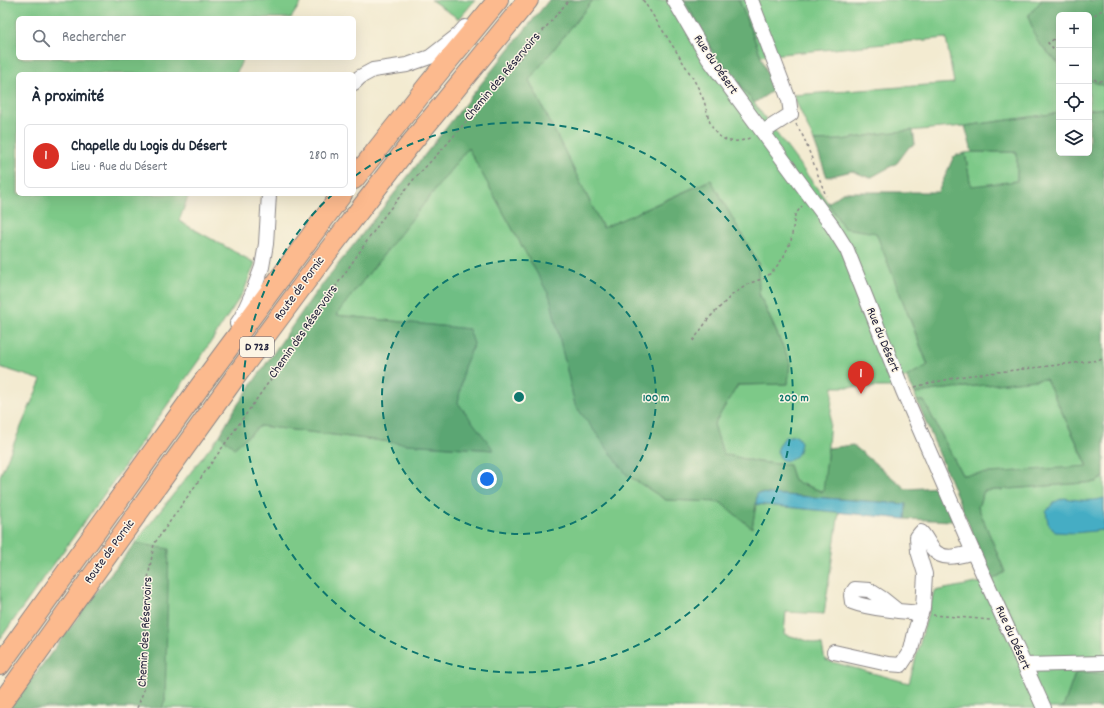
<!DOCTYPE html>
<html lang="fr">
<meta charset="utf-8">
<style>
body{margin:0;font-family:Dekko,sans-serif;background:#f6f6f7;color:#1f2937}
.controls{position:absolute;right:12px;top:12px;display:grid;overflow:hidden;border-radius:6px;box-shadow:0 4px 16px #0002}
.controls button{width:36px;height:36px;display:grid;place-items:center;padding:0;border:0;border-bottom:1px solid #e0e1e3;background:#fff;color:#1f2937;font:20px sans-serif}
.you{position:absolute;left:487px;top:479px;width:14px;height:14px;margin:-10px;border:3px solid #fff;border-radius:50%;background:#1a73e8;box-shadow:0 0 0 6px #1a73e833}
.badge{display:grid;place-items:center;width:26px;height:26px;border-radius:50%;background:#d93025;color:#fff;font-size:13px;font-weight:700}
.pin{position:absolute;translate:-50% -33px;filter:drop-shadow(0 1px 2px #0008)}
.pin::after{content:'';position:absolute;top:21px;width:14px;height:12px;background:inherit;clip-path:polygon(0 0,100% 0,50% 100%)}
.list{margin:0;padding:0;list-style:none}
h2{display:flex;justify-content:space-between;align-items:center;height:52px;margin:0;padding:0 16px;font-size:17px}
h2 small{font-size:13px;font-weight:400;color:#747a83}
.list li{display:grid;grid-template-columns:26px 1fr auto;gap:12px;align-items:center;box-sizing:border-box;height:64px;margin:0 8px 8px;padding:0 8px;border:1px solid #e0e1e3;border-radius:6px}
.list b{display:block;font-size:15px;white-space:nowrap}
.list p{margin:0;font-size:13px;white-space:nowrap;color:#747a83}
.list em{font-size:13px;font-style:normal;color:#747a83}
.icon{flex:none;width:22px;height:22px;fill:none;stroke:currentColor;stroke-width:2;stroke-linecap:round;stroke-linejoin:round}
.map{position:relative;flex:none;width:1104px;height:708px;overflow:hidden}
.search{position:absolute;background:#fff;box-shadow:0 4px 16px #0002;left:16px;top:16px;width:340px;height:44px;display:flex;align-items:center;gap:10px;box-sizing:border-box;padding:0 14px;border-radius:6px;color:#747a83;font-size:15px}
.panel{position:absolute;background:#fff;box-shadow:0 4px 16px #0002;left:16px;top:72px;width:340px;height:124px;border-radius:6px}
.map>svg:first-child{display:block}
.green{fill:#7dc988;stroke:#507662}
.forest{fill:#66ad74;stroke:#446858}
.water{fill:#45adc4;stroke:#346880}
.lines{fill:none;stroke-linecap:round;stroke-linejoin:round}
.minor-casing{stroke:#8a8686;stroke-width:16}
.highway-casing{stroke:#8a8686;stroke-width:22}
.path{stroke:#8a8686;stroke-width:1.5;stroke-dasharray:3 3;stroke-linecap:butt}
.minor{stroke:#fff;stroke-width:14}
.highway{stroke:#fcba8e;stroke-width:20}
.ring{fill:none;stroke:#0f766e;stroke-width:2;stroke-dasharray:7 5}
.labels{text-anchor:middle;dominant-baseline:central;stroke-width:3;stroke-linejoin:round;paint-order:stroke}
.shield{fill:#fcf5e5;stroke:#63616e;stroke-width:1}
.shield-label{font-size:12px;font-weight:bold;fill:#22223b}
.street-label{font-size:13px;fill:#22223b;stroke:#fcf5e5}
.centre{fill:#0f766e;stroke:#fcf5e5;stroke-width:2}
.ring-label{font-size:12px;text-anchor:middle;font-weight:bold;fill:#0f766e;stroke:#fcf5e5;stroke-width:3;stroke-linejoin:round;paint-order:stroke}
</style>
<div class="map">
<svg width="1104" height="708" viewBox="0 0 1104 708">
<rect width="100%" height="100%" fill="#fcf5e5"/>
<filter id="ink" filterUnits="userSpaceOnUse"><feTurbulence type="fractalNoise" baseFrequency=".025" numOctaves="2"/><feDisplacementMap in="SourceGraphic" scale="8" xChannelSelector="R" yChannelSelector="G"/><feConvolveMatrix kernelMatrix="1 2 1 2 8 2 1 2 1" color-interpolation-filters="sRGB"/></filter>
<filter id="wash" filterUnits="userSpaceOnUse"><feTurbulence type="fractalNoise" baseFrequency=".012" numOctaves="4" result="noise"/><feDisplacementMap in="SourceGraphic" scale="16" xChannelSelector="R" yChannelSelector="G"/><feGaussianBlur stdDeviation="0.9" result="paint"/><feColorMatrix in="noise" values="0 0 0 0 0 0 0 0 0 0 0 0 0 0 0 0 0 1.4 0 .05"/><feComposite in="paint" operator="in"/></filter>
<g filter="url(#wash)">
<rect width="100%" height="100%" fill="#f3ebd1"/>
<g class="green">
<polygon points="0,0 303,0 291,18 18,18 18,58 243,58 236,74 18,74 18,194 189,194 179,221 255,263 244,291 201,357 123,468 0,639 0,476 41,380 0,367"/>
<polygon points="431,0 475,0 459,19"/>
<polygon points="593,0 685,0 709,46 754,103 828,203 844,228 876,232 928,366 906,377 891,387 833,387 824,492 794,481 789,465 758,462 723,454 714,424 738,385 788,384 790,362 759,293 758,262 710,180 603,228 529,80"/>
<polygon points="739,0 1042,0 1028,16 1037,41 1059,64 1059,113 965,126 885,133 842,140 814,141 793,95 954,83 946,38 761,56"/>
<polygon points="1089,80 1104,86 1104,108 1089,110"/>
<polygon points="468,148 550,297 575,405 627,475 666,500 720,502 752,528 756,504 839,512 824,614 786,612 784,634 822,645 825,660 909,683 934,591 992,580 1005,572 978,507 984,491 1096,482 1104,477 1104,674 1076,671 1063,708 162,708 165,700 135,543 220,435 234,448 260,426 407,444 493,450 458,403 464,367 474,344 469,329 336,315"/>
<polygon points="972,152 1017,152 1017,181 971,187 965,153"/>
<polygon points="1046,379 1088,467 962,475 924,401 917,401 915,394 936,390"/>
</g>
<g class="forest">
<polygon points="549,0 593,0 529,80 603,228 711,180 758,263 759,294 790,362 788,384 738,385 714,424 723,454 758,462 789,465 794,481 823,492 828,448 853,445 906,489 940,487 953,521 905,519 906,504 758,493 752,528 720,502 666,500 627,475 575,405 550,297 468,148 336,315 469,329 474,344 464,367 458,403 494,450 407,444 260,426 234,448 220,435 236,407 313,296 480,85"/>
<polygon points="685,0 739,0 774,90 754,103 709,46"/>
<polygon points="1042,0 1104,0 1104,86 1089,80 1089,15 1059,15 1059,64 1037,41 1028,16"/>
<polygon points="1104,108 1104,477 1096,482 984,491 978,507 1005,572 992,580 917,401 924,401 962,475 1088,466 1046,379 936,390 915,394 906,377 928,365 876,233 844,228 828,203 844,192 938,192 954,156 965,153 971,186 1017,181 1017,152 972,152 965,126 1059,113 1059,153 1089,153 1089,110"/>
<polygon points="913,130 915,144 909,147 897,163 870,178 852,171 827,177 814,141 842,140 885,133"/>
<polygon points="135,543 169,549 165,700 162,708 10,708 101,586"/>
<polygon points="1076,671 1104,674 1104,708 1063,708"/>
</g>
<g class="water">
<path d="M796,435L801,442C799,455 796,462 781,460L777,451L780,444L785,437Z"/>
<polygon points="757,493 906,504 905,519 756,504"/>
<path d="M1064,498C1076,500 1092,502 1104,498V530L1074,533L1055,532L1048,523L1046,512L1054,502Z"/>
</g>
</g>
<g filter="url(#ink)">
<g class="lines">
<defs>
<g id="minor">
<polyline points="674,0 708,58 832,226 847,250 903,391 973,552 1044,708"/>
<polyline points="751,0 789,100 791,114 763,132"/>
<polyline points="354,83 360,77 373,70 407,65 430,57 457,36 465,27"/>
<polyline points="237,324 241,318 252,294 262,267 266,244 269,194"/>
<path d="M898,611C882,609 867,608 852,602L851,595L855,589L869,590L883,599L898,611L921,613L923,608L925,574L918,551L917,537L921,532C926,537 928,543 932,548C942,562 959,556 973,552"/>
<polyline points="834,652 888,664 901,665 911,650 916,628 921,613"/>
<polyline points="1024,665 1104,663"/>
</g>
<g id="highway">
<polyline points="354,179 428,85 498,0"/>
<polyline points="0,665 201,385 342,194"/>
<polyline points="0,705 238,373 323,258 408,147 528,0"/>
</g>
</defs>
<use href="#minor" class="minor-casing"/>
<use href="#highway" class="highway-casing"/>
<g class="path">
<path d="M643,0C654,17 665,34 676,51C685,66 695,80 702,96C708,109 707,125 718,135C728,144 741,142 752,137"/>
<polyline points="1089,18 1104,9"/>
<polyline points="1059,36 1048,43 1059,54"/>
<polyline points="1089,76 1099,82 1104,79"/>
<polyline points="796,124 804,138 826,196"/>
<polyline points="693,341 709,318 732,295 750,283 765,278 774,270 783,258 791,241 795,215 802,206"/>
<polyline points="915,387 926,384 964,376 1100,360 1104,358"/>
<polyline points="933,615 991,620"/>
<polyline points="137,708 144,690 146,590 154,544 307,328 385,215 414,179 447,144 569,0"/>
</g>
<use href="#minor" class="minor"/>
<use href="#highway" class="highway"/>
</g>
</g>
<circle cx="519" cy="397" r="137" fill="#0f766e" fill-opacity=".12"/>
<g class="ring">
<circle cx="519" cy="397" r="137"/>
<path d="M355 176A275 275 0 1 1 333 194"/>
</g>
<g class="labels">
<rect class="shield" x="240" y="337" width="34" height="20" rx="3"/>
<g class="shield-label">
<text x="257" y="347">D 723</text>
</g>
<g class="street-label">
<text transform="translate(715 65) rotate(56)">Rue du Désert</text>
<text transform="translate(503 77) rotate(-50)">Chemin des Réservoirs</text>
<text transform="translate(300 289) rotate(-54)">Route de Pornic</text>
<text transform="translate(304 332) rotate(-55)">Chemin des Réservoirs</text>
<text transform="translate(882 340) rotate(68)">Rue du Désert</text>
<text transform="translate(110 552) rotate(-54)">Route de Pornic</text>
<text transform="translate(146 632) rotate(-87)">Chemin des Réservoirs</text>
<text transform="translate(1012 638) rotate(66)">Rue du Désert</text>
</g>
</g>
<circle cx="519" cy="397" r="6" class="centre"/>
<g class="ring-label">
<text x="656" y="401">100 m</text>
<text x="794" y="401">200 m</text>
</g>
</svg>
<div class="controls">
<button>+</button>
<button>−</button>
<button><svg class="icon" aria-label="locate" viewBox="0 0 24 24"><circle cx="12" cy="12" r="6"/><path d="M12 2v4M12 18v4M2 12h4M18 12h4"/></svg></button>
<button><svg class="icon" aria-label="layers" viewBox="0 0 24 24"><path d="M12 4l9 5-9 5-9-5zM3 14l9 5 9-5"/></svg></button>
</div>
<div class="you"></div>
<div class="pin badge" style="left:861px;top:394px">1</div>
<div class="search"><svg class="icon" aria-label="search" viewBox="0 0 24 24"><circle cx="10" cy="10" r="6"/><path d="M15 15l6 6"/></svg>Rechercher</div>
<section class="panel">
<h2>À proximité<small></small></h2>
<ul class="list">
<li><span class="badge">1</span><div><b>Chapelle du Logis du Désert</b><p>Lieu · Rue du Désert</p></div><em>280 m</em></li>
</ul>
</section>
</div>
